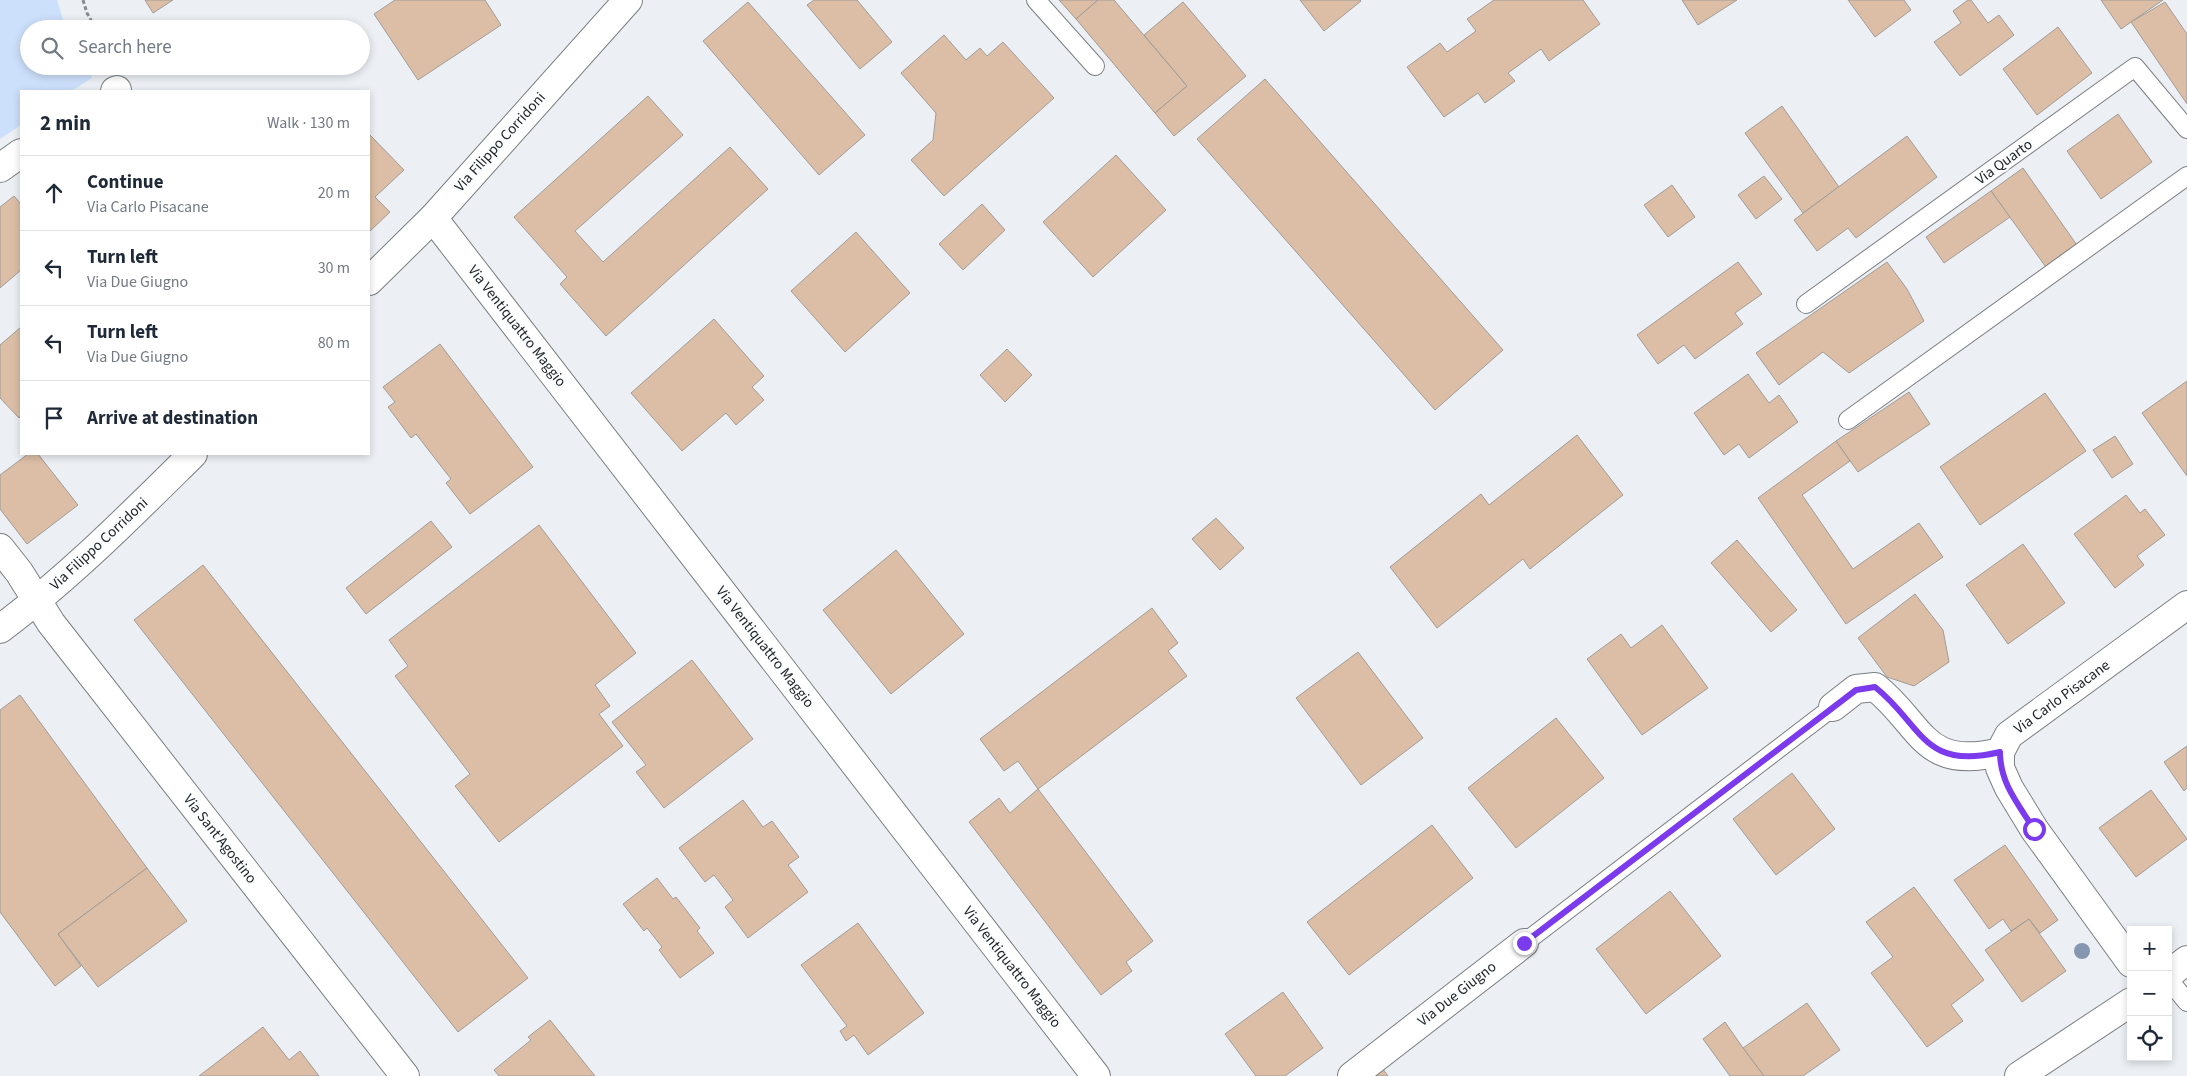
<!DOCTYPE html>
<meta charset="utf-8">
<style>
body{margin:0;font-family:"Source Sans 3",sans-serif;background:#f2f2f3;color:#1f2937}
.controls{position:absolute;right:15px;bottom:15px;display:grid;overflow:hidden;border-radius:0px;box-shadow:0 2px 8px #0003}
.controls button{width:45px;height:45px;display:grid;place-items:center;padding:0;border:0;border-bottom:1px solid #e0e1e3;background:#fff;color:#1f2937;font:25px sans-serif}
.stop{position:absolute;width:15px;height:15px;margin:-11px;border:4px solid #7c3aed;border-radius:50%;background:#fff}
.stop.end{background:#7c3aed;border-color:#fff;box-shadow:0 1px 5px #0008}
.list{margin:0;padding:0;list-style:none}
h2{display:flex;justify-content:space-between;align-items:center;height:65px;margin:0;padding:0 20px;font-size:21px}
h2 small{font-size:16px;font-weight:400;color:#747a83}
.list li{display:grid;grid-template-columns:32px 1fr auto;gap:15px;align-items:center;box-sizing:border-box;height:75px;padding:0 20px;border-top:1px solid #e0e1e3}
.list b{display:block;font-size:19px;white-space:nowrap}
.list p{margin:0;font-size:16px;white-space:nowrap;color:#747a83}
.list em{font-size:16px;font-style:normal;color:#747a83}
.icon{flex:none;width:28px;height:28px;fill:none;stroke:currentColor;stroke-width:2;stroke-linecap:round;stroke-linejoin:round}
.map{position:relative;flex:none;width:2187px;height:1076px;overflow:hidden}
.search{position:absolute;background:#fff;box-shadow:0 2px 8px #0003;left:20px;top:20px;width:350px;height:55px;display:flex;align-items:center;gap:12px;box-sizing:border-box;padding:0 18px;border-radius:28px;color:#747a83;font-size:19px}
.panel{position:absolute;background:#fff;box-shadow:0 2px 8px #0003;left:20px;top:90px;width:350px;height:365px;border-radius:0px}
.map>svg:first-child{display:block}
.green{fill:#cde0fb}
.building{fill:#dbbea5;stroke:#a19c98}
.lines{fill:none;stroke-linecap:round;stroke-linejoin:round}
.service-casing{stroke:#7b7e83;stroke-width:20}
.minor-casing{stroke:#7b7e83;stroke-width:30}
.tertiary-casing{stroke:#7b7e83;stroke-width:30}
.path{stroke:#888b8e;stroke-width:3;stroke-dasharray:4 2.5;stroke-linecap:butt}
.service{stroke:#fff;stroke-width:18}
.minor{stroke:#fff;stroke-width:28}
.tertiary{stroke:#fff;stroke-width:28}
.tree{fill:#8597b0}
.route{stroke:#7c3aed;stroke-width:6}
.labels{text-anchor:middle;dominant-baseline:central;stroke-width:4.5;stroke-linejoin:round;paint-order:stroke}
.street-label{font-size:15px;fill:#1d1f20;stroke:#fbfdff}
</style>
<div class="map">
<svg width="2187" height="1076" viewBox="0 0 2187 1076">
<rect width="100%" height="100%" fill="#ecf0f5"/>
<polygon class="green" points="0,0 57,0 66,29 29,29 29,66 86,66 92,78 72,91 21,91 21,125 0,139"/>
<g class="building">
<polygon points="145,0 173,0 153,13"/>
<polygon points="395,0 485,0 501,25 418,80 374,14"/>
<polygon points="814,0 857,0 892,42 860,69 807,5"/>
<polygon points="1059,0 1098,0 1076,19"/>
<polygon points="1098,0 1114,0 1187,86 1155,113 1076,19"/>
<polygon points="1300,0 1360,0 1361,1 1324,31"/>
<polygon points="1494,0 1583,0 1600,24 1549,61 1541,49 1508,73 1515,81 1485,103 1478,93 1444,117 1407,67 1440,43 1447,52 1476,31 1467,19"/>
<polygon points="1682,0 1737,0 1698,25"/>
<polygon points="1848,0 1904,0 1911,10 1875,37"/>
<polygon points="1968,0 1971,0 1988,23 1999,15 2014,35 1960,76 1934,42 1961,23 1953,11"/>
<polygon points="2101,0 2163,0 2121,29"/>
<polygon points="748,2 865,135 819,175 703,41"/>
<polygon points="1183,2 1246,76 1174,136 1155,113 1187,86 1144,35"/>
<polygon points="2165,2 2187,34 2187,104 2131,22"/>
<polygon points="2058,27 2092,73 2037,115 2003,69"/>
<polygon points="944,35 966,60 980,48 987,56 1003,42 1054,98 944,196 911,160 933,140 936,113 901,73"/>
<polygon points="1265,79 1503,350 1435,410 1197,139"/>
<polygon points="648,96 683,135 575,231 603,262 730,147 768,189 606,336 560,284 567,277 514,217"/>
<polygon points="1782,106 1839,187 1803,213 1745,133"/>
<polygon points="2118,114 2152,162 2101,199 2067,151"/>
<polygon points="369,134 404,170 375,197 390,212 369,232"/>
<polygon points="1907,136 1937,177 1856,238 1848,228 1817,251 1794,220"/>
<polygon points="1116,155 1166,210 1093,277 1043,222"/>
<polygon points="2023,168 2079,248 2048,270 1991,191"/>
<polygon points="1764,176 1782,199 1756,219 1738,195"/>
<polygon points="1672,185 1695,217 1668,237 1644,205"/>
<polygon points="1991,191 2010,217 1944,263 1926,237"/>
<polygon points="14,196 21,204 21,270 0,288 0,207"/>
<polygon points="982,204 1005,230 963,270 939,244"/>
<polygon points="856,232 910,293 845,352 791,291"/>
<polygon points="1738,262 1762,294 1735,313 1743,324 1695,359 1684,345 1658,364 1637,335"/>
<polygon points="1887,262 1907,289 1924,321 1849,373 1823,352 1779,385 1756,353"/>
<polygon points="714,319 764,376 752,387 764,400 736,425 726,413 682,451 631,393"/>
<polygon points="21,327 21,415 19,418 0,398 0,345"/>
<polygon points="440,344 533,467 470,514 446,483 451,479 416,434 411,438 388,407 395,402 383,387"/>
<polygon points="1007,349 1032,375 1005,402 980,375"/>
<polygon points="1748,374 1769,403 1779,395 1798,422 1749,458 1739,444 1724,455 1694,413"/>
<polygon points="2187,381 2187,476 2142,413"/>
<polygon points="1909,392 1930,424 1858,472 1836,441"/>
<polygon points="2045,393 2086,451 1980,525 1940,467"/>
<polygon points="1577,435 1623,495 1530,569 1523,559 1437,628 1390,567 1481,494 1489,505"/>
<polygon points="2115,436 2133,464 2112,478 2093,450"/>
<polygon points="1836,441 1850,461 1802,495 1853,569 1919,523 1943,557 1846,624 1758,498"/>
<polygon points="28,454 38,454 78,505 27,544 0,509 0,475"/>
<polygon points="2126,495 2140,513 2145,509 2165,535 2137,556 2144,565 2115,588 2074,534"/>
<polygon points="1216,518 1244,548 1220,570 1192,539"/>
<polygon points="431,521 452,547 366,614 346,588"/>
<polygon points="539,525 636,653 595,685 610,706 599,714 623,746 499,842 455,786 470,774 395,676 408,666 389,640"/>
<polygon points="1737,540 1797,610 1771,632 1711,563"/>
<polygon points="2023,544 2065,603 2008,644 1966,585"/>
<polygon points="896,550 964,634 891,694 823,610"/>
<polygon points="203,565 528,978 458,1032 134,620"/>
<polygon points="1915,594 1943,630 1949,662 1914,686 1887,677 1858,638"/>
<polygon points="1152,608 1178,643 1168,651 1187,676 1038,789 1018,761 1004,771 980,739"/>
<polygon points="1662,625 1708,688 1642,735 1587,659 1621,634 1631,648"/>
<polygon points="1358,652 1423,738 1361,785 1296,698"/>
<polygon points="692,660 753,739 664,808 636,772 646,765 612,722"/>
<polygon points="20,695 147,868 58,934 81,966 55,986 0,912 0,710"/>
<polygon points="1556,718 1604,778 1516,848 1468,788"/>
<polygon points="2187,746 2187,788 2184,791 2164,762"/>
<polygon points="1792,773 1835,829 1776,875 1733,819"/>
<polygon points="1038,789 1153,941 1126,962 1132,971 1101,995 969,822 999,798 1010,813"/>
<polygon points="2151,790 2187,839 2136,877 2099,828"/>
<polygon points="743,800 763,827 772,821 799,857 788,865 808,892 748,938 725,907 733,900 714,875 705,882 679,848"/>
<polygon points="1432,825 1473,878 1349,975 1307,922"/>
<polygon points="2005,845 2058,920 2040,933 2029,919 2011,931 2003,919 1989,929 1954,880"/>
<polygon points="147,868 187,921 98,987 58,934"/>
<polygon points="657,878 673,899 676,897 700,928 697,931 714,953 680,978 659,950 662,947 647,928 644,931 623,904"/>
<polygon points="1914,887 1984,980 1951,1005 1963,1021 1927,1047 1871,973 1893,957 1866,922"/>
<polygon points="1670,891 1721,956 1646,1014 1596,949"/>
<polygon points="2029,919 2066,971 2022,1002 1985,950"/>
<polygon points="858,923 924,1013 868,1055 854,1035 846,1041 840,1031 847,1026 801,965"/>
<polygon points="1283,992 1323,1048 1285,1076 1256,1076 1225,1034"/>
<polygon points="1807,1003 1840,1050 1803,1076 1764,1076 1743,1048"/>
<polygon points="550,1020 595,1076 499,1076 494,1070 531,1040 528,1037"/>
<polygon points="1725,1022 1743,1048 1764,1076 1730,1076 1703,1039"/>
<polygon points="263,1027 289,1060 300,1051 319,1076 199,1076"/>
<polygon points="1380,1065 1388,1076 1366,1076"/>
</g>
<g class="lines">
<defs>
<g id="service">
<polyline points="1036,0 1095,66"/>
<polyline points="1806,304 2135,67 2187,129"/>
<polyline points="1848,420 2187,176"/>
<polyline points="1524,943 1833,707"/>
<polyline points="2168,979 2187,1002"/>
</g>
<g id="minor">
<polyline points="115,91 117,90"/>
<polyline points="0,168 21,153"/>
<polyline points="433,218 1096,1076"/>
<polyline points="369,281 433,218 628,0"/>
<polyline points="0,548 19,572 51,623 405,1076"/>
<path d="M0,629C70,577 131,515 193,454"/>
<path d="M1833,707L1856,689L1875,687C1923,725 1922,771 2000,752"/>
<polyline points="2131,963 2034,829 2009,788 2000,768 2000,752 2009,735 2187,605"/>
<polyline points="1352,1076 1524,943"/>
</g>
<g id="tertiary">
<polyline points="2168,975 2187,960"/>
<polyline points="2019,1076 2131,1002"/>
</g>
</defs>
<use href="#service" class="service-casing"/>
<use href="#minor" class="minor-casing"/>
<use href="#tertiary" class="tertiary-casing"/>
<polyline class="path" points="83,0 87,13 96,29"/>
<use href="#service" class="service"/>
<use href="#minor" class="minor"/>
<use href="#tertiary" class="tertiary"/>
</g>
<circle class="tree" cx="2082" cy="951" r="8"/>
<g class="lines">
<path class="route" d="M1524,943L1856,690L1875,687C1923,725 1922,771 2000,752C2000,783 2018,804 2034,829"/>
</g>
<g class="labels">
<g class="street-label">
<text transform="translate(500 142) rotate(-48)">Via Filippo Corridoni</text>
<text transform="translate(2004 162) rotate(-36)">Via Quarto</text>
<text transform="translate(517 326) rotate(52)">Via Ventiquattro Maggio</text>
<text transform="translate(99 544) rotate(-43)">Via Filippo Corridoni</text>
<text transform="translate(765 647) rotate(52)">Via Ventiquattro Maggio</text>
<text transform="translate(2062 697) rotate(-36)">Via Carlo Pisacane</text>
<text transform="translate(220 839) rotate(52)">Via Sant'Agostino</text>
<text transform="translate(1012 967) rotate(52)">Via Ventiquattro Maggio</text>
<text transform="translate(1457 994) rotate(-38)">Via Due Giugno</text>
</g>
</g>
</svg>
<div class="controls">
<button>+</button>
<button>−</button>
<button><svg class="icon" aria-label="locate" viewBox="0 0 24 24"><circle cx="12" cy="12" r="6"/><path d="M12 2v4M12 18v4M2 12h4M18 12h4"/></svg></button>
</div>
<div class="stop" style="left:2034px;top:829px"></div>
<div class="stop end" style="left:1524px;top:943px"></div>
<div class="search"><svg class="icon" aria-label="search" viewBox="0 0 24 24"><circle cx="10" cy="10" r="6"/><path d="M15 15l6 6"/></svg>Search here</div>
<section class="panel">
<h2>2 min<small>Walk · 130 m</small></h2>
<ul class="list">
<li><svg class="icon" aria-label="ahead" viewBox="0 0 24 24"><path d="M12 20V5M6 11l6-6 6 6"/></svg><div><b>Continue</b><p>Via Carlo Pisacane</p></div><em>20 m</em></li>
<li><svg class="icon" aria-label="left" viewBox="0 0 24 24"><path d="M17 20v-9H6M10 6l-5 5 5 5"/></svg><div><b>Turn left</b><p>Via Due Giugno</p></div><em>30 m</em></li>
<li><svg class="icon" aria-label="left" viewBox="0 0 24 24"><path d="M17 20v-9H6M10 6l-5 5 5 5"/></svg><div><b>Turn left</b><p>Via Due Giugno</p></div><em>80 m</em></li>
<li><svg class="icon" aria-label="arrive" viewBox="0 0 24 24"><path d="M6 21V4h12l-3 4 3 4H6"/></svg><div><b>Arrive at destination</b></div></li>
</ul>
</section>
</div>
